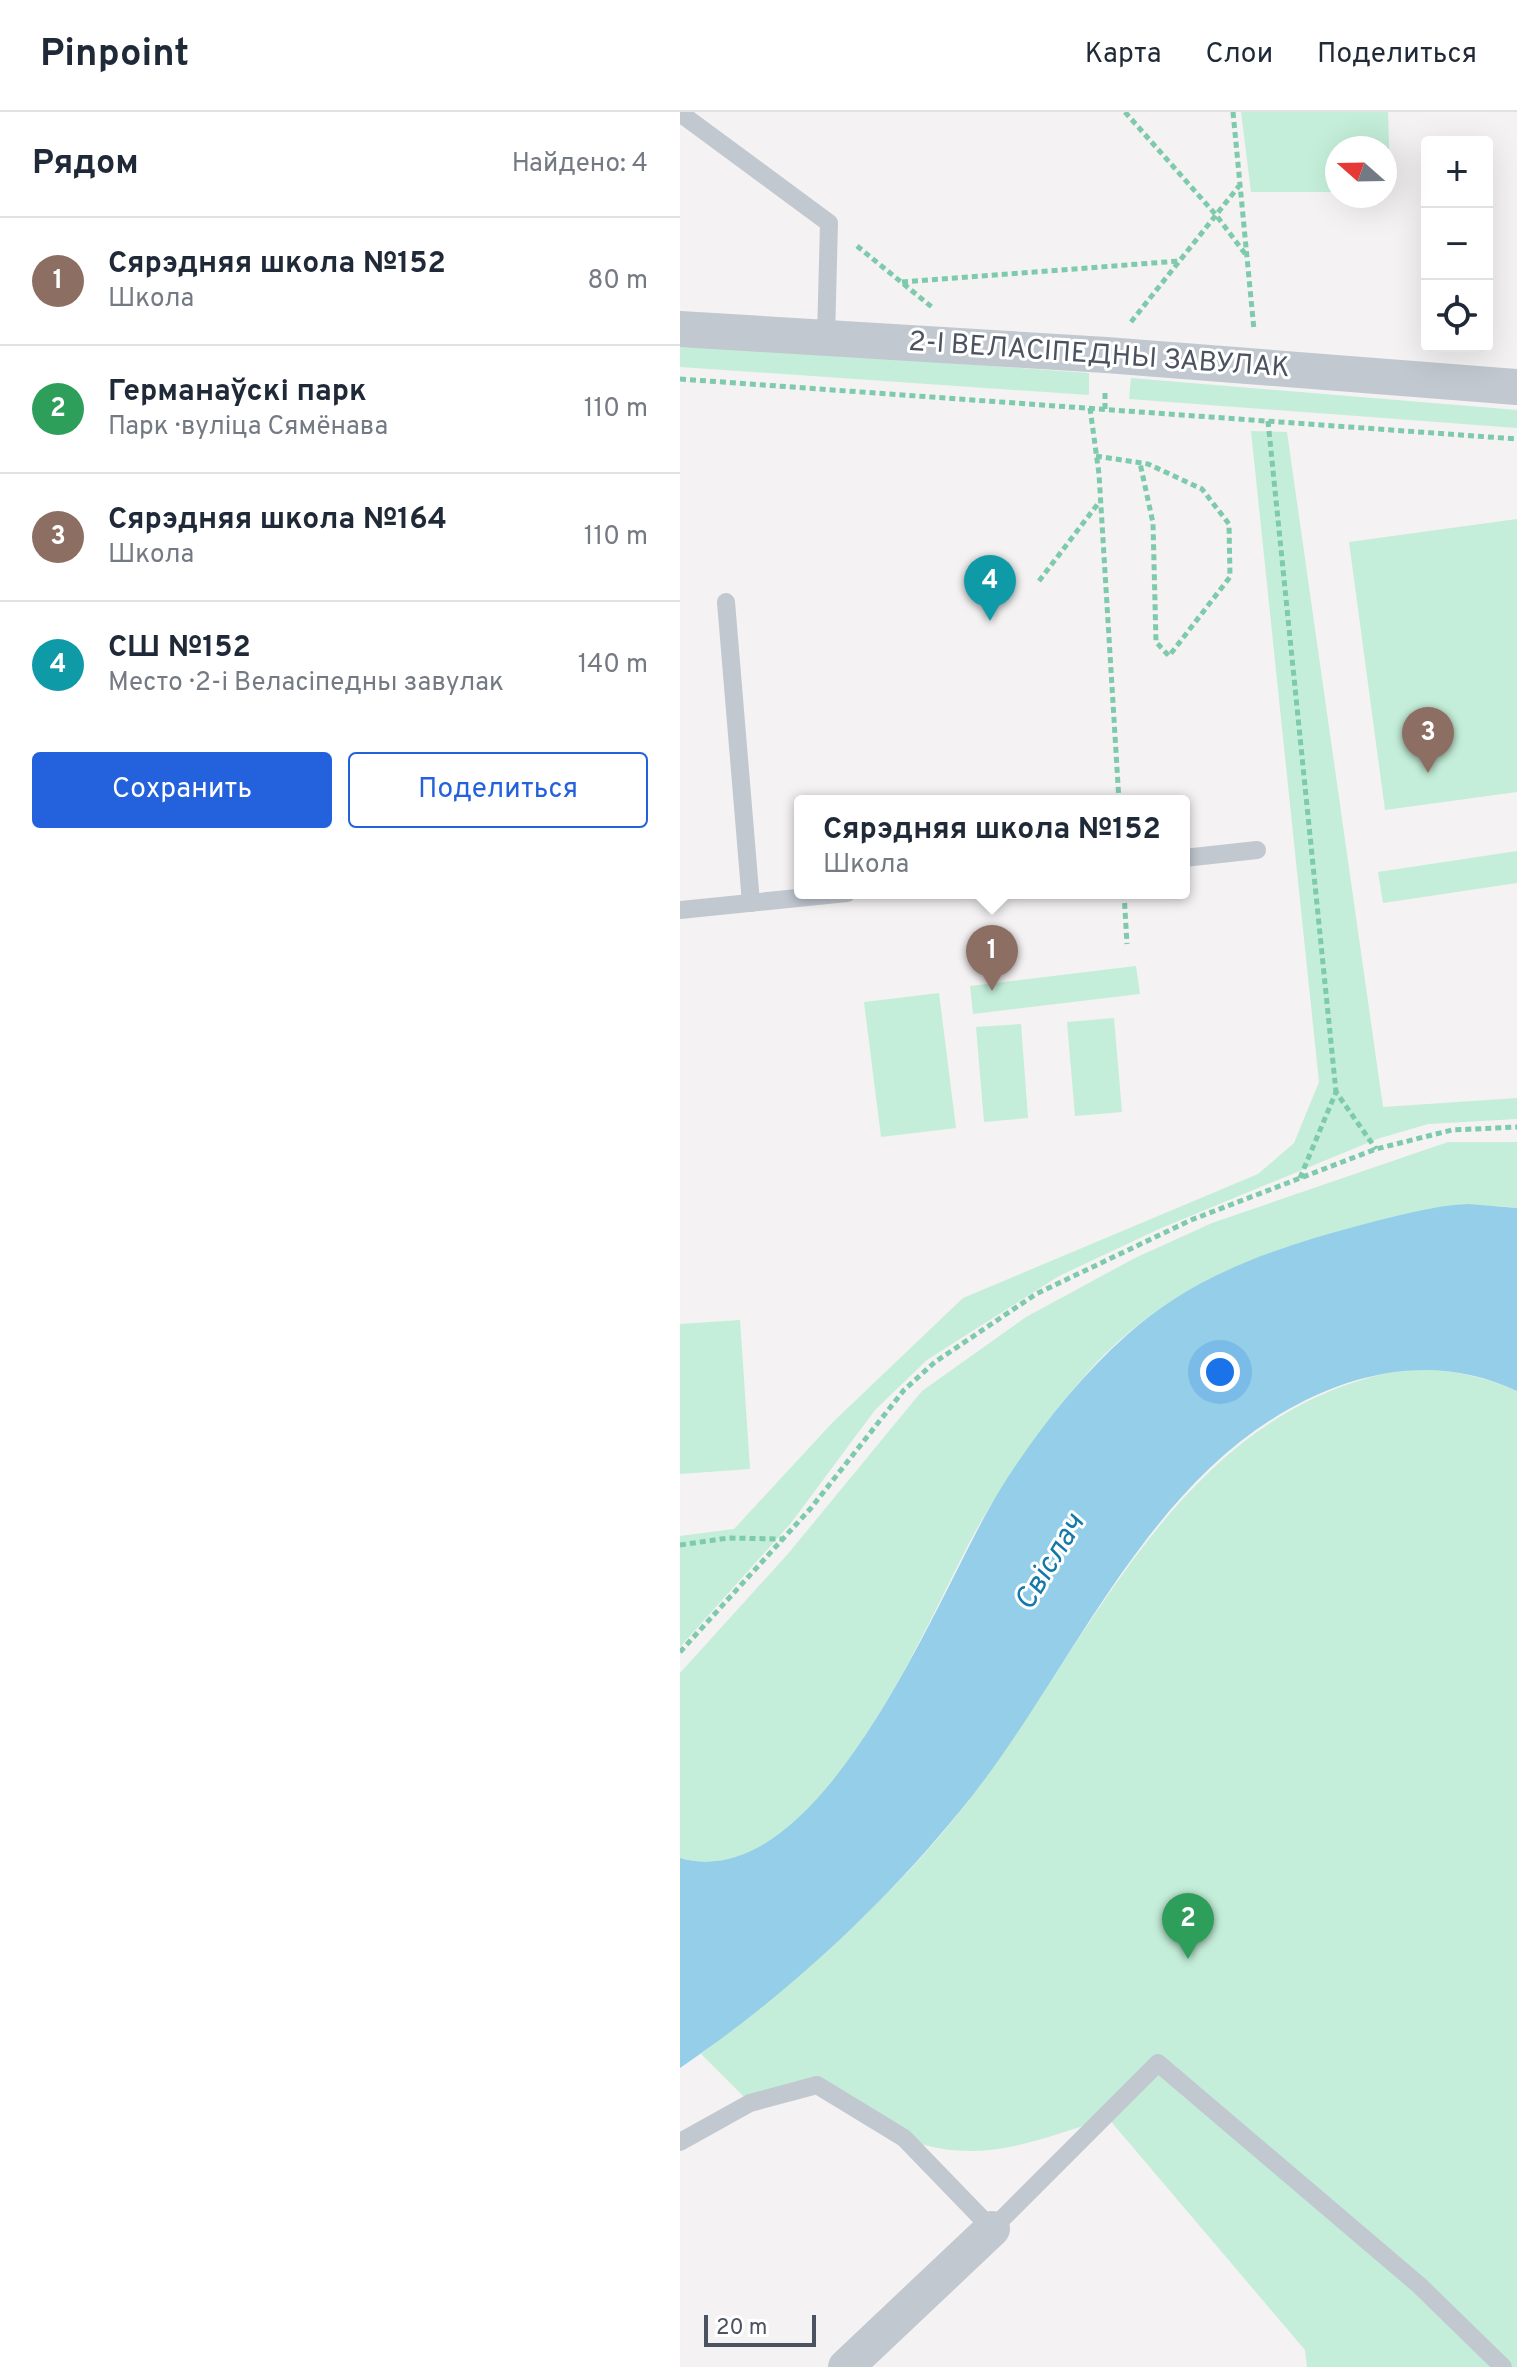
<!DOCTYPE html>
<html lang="ru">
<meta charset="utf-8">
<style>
body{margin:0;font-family:Overpass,sans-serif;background:#f6f6f7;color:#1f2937}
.controls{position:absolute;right:24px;top:24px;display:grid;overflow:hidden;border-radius:8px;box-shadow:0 8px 32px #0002}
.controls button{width:72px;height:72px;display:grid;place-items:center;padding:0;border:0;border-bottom:2px solid #e0e1e3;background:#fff;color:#1f2937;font:40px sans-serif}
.compass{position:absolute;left:645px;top:24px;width:72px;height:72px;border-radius:50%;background:#fff;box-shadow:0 8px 32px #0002;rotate:290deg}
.scale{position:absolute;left:24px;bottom:20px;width:112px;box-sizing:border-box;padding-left:8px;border:4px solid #4a535f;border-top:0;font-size:22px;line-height:28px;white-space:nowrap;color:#4a535f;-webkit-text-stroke:6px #fff;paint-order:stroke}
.you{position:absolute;left:540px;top:1260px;width:28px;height:28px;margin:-20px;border:6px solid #fff;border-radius:50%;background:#1a73e8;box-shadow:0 0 0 12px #1a73e833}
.badge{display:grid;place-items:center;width:52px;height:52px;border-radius:50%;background:#2461dc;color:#fff;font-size:26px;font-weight:700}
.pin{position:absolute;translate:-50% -66px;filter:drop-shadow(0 2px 4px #0008)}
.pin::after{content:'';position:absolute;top:42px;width:28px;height:24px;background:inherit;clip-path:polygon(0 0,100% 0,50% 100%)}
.popup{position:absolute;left:114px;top:683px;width:396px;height:104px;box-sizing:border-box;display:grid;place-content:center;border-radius:8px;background:#fff;filter:drop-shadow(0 2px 6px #0005);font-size:26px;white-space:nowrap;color:#747a83}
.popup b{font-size:30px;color:#1f2937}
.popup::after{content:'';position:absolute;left:50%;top:100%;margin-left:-16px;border:16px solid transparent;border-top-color:#fff}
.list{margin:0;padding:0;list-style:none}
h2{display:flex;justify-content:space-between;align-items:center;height:104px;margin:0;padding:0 32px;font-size:34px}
h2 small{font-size:26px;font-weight:400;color:#747a83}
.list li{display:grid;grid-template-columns:52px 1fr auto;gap:24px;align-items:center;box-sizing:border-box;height:128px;padding:0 32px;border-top:2px solid #e0e1e3}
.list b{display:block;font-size:30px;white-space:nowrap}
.list p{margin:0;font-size:26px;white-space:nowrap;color:#747a83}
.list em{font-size:26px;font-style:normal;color:#747a83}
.actions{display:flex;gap:16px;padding:24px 32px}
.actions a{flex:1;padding:18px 0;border:2px solid #2461dc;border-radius:8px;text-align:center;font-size:28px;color:#2461dc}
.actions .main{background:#2461dc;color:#fff}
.icon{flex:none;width:44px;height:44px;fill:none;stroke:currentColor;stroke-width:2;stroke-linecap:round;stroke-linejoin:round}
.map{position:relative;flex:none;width:837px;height:2255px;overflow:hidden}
header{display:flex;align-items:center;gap:48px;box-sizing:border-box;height:112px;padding:0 40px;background:#fff;border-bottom:2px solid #e0e1e3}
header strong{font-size:38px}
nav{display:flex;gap:44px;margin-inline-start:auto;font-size:28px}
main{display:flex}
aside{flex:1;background:#fff}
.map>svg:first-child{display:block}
.green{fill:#c4eed9}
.water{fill:#94cee8}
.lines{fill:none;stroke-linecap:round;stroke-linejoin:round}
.path{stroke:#7ecaad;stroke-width:5;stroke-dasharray:6 4;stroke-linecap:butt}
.service{stroke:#c1c8d0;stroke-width:18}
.minor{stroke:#c1c8d0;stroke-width:36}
.labels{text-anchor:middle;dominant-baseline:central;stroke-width:6;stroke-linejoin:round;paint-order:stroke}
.street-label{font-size:28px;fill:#4a535f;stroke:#fff}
.water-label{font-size:30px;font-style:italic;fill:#1479a8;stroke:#fff}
</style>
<header>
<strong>Pinpoint</strong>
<nav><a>Карта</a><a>Слои</a><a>Поделиться</a></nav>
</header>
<main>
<aside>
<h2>Рядом<small>Найдено: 4</small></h2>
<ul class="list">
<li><span class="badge" style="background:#8d6e63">1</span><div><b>Сярэдняя школа №152</b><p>Школа</p></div><em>80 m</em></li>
<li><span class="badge" style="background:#2e9e5b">2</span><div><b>Германаўскі парк</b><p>Парк · вуліца Сямёнава</p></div><em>110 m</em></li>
<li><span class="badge" style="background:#8d6e63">3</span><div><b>Сярэдняя школа №164</b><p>Школа</p></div><em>110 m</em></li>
<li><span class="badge" style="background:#0f9aa8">4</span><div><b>СШ №152</b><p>Место · 2-і Веласіпедны завулак</p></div><em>140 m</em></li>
</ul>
<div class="actions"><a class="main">Сохранить</a><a>Поделиться</a></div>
</aside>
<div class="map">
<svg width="837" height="2255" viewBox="0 0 837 2255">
<rect width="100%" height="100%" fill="#f4f2f2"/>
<g class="green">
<polygon points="561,0 708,0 710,65 705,71 705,36 657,36 657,80 571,80"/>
<polygon points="0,232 409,261 409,283 0,255"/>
<polygon points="451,266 837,298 837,316 449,287"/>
<polygon points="571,319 607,320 703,995 837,986 837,1007 748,1012 697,1027 479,1117 379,1164 247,1248 195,1298 111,1411 0,1535 0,1424 54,1417 153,1310 283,1186 578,1062 614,1031 639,970"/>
<polygon points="837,407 837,680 705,698 669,430"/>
<polygon points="837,739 837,771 703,791 698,760"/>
<polygon points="456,854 460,882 293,902 290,874"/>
<polygon points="259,881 276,1016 201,1025 184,890"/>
<polygon points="434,906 442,1000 395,1004 387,910"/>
<polygon points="341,912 348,1006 304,1010 296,915"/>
<path d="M768,1030H837V1096C776,1088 723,1102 664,1118C567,1143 477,1183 409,1259C365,1309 326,1364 294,1422C245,1512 136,1785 0,1746V1561L107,1443L242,1279L346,1205L455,1146L532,1111Z"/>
<polygon points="60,1208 70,1357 0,1362 0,1212"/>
<path d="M735,1256C771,1258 803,1264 837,1279V2255H627L625,2238L428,2006C356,2028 300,2055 226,2027C195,2015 165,1990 137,1973L70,1991L21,1942C115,1868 207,1792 281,1698C414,1532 496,1291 735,1256Z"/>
</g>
<path class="water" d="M788,1092L837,1096V1279C781,1253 726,1252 667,1271C473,1337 400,1554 280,1699C200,1797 104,1885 0,1956V1746C144,1787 261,1474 318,1381C354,1323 397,1267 448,1222C514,1163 597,1135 681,1113C716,1104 751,1094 788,1092Z"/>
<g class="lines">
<g class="path">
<polyline points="445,0 536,103 566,143"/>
<polyline points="553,0 574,218"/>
<polyline points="177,134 253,196"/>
<polyline points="222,170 499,149"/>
<polyline points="451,210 559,74"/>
<polyline points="0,267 837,327"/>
<polyline points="410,296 419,362 439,689"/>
<polyline points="425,297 425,278"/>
<polyline points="588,309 656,980"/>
<polyline points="416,344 468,352 522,377 549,412 550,465 489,544 476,530 473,411 460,351"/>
<polyline points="359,469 420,389"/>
<polyline points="444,781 447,832"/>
<polyline points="620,1066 656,980 696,1037"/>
<polyline points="0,1433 48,1426 102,1427"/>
<polyline points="0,1540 131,1396 224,1278 255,1250 356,1182 511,1108 696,1037 772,1018 837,1015"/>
</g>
<g class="service">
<polyline points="0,1 149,111 146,225"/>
<polyline points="46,490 71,791"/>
<polyline points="504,746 577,738"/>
<polyline points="0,798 167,781"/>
<polyline points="0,2030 70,1991 137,1973 224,2026 312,2117 478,1951 739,2173 823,2255"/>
</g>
<g class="minor">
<polyline points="0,217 426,243 837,275"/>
<polyline points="166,2255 312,2117"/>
</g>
</g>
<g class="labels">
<g class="street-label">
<text transform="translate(419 244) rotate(4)">2-І ВЕЛАСІПЕДНЫ ЗАВУЛАК</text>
</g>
<g class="water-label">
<text transform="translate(371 1451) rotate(-59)">Свіслач</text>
</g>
</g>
</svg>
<div class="controls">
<button>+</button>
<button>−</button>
<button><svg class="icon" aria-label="locate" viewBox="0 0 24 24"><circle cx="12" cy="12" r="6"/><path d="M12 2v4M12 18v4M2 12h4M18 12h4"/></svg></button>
</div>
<svg class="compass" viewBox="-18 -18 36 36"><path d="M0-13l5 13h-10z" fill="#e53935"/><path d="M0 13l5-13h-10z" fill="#747a83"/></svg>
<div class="scale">20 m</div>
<div class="you"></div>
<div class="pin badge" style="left:312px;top:879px;background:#8d6e63">1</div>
<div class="popup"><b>Сярэдняя школа №152</b>Школа</div>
<div class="pin badge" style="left:508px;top:1847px;background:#2e9e5b">2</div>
<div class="pin badge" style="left:748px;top:661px;background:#8d6e63">3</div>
<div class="pin badge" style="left:310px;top:509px;background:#0f9aa8">4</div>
</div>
</main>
